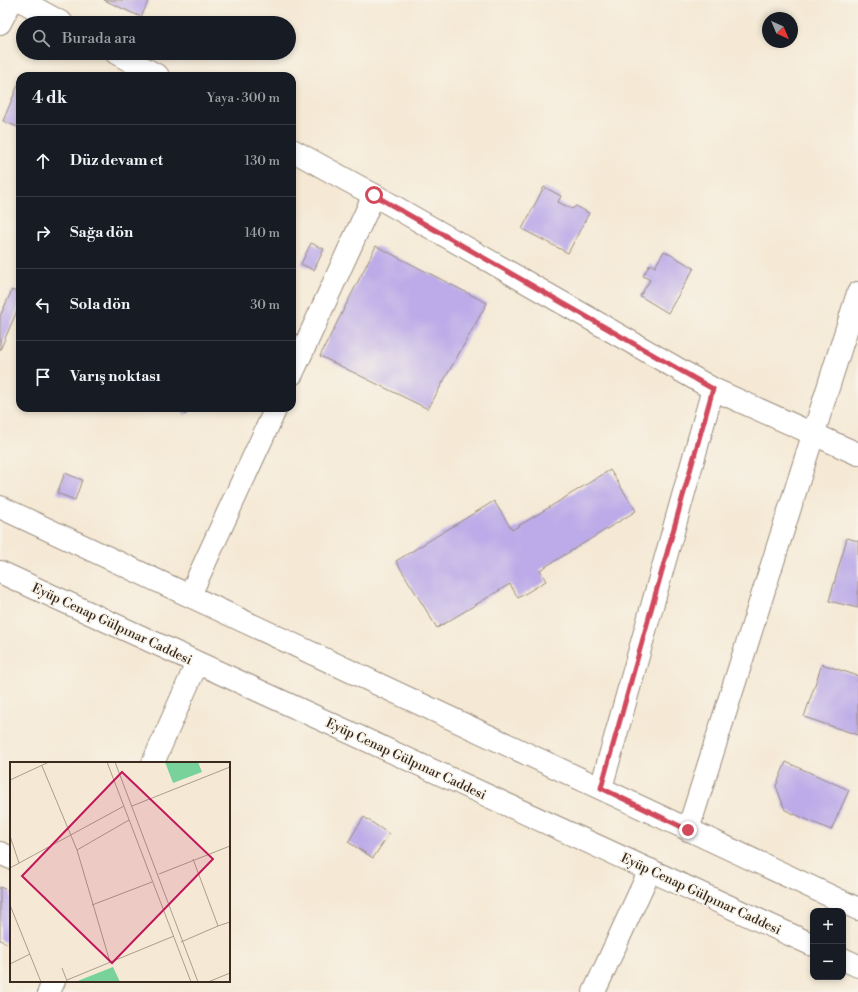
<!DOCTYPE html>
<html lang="tr">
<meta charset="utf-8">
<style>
body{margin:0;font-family:"Libre Bodoni",serif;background:#242831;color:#f1f3f6}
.controls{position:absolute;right:12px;bottom:12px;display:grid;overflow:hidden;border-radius:8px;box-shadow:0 2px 6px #0003}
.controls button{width:36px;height:36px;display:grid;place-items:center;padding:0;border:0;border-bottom:1px solid #363941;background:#171b24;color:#f1f3f6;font:20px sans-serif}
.compass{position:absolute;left:762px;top:12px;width:36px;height:36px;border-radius:50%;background:#171b24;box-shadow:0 2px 6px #0003;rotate:136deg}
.stop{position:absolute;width:12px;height:12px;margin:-9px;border:3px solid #d1495b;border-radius:50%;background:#fff}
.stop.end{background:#d1495b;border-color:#fff;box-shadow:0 1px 4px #0008}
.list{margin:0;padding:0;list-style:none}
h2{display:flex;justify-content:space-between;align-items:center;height:52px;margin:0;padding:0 16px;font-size:17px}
h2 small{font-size:13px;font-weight:400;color:#9ea1a6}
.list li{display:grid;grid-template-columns:26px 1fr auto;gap:12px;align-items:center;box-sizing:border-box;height:72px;padding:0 16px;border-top:1px solid #363941}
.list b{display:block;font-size:15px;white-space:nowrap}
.list em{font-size:13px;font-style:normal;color:#9ea1a6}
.icon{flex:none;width:22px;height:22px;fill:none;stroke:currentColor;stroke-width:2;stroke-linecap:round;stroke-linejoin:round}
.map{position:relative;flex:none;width:858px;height:992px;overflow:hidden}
.search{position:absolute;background:#171b24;box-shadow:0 2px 6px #0003;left:16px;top:16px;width:280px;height:44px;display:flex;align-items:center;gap:10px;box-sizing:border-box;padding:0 14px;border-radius:22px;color:#9ea1a6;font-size:15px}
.panel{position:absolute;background:#171b24;box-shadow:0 2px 6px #0003;left:16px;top:72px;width:280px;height:340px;border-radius:12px}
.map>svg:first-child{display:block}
.building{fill:#bcabe8}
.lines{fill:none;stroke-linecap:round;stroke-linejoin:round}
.street-casing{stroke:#988a7a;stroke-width:24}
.secondary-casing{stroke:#988a7a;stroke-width:24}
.street{stroke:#fff;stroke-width:22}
.secondary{stroke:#fff;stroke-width:22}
.route{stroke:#d1495b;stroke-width:5}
.labels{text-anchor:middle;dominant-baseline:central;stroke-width:3;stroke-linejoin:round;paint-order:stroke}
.street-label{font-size:13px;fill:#3b2a1e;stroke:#f7f3e8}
.inset-road{fill:none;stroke:#ab9d8c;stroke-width:1}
.view{fill:#c2185b;fill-opacity:0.15;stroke:#c2185b;stroke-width:2}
.inset-edge{fill:none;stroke:#3b2a1e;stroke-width:2}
</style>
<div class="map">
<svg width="858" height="992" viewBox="0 0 858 992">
<rect width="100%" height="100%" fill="#f7f3e8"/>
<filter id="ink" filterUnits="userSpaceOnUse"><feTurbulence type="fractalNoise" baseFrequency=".025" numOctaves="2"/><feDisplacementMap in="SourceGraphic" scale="8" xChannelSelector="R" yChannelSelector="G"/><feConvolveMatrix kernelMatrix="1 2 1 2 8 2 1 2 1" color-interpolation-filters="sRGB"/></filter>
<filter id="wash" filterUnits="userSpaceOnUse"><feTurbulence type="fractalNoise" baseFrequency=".012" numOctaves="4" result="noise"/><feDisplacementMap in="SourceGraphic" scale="16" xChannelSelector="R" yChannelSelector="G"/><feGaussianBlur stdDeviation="0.9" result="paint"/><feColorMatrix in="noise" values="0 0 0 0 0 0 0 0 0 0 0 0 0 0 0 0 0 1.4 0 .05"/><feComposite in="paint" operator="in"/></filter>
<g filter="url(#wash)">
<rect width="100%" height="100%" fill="#f5e9d5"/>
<g id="blocks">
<g class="building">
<polygon points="104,0 149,0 141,17"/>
<polygon points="20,80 20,128 3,121"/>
<polygon points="544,187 561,196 558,202 572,209 576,206 589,213 568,253 522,229"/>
<polygon points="311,243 324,249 314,270 301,264"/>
<polygon points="376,246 487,303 428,409 320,356"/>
<polygon points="664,251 694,268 668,313 640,296 650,280 643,276 650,264 655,267"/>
<polygon points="12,290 20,294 20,304 0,350 0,316"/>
<polygon points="179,408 193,408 185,415"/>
<polygon points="610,470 636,511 540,570 546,581 518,598 510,584 437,628 396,561 494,501 512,530"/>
<polygon points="65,473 82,480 75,500 57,493"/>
<polygon points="847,538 858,541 858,608 829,601"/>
<polygon points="822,664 858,676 858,735 804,717"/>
<polygon points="786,762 849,790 831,830 785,810 776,786"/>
<polygon points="364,817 389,834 373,858 348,842"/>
<polygon points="0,887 11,892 11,945 0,940"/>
</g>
</g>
</g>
<g filter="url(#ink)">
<use href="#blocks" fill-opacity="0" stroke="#988a7a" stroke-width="1"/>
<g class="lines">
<defs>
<g id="street">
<polyline points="20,0 62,23"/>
<polyline points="0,23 12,0"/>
<polyline points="116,53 158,76"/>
<polyline points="292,150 374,195 713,389 858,454"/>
<polyline points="292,374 374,195"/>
<polyline points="190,595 276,408"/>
<polyline points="153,763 197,663"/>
<polyline points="601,788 713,389"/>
<polyline points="688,830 858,293"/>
<polyline points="0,853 11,858"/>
<polyline points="49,992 54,981"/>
<polyline points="594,992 650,870"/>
</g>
<g id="secondary">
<polyline points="0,507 858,909"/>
<polyline points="0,572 813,945"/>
<polyline points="843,959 858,966"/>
</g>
</defs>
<use href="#street" class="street-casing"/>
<use href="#secondary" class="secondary-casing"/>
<use href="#street" class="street"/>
<use href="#secondary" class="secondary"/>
</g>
</g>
<g class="lines" filter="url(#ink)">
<polyline class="route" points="374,195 713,389 601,788 688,830"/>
</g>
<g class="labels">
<g class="street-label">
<text transform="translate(112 624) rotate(25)">Eyüp Cenap Gülpınar Caddesi</text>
<text transform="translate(406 759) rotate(25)">Eyüp Cenap Gülpınar Caddesi</text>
<text transform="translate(701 894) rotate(25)">Eyüp Cenap Gülpınar Caddesi</text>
</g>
</g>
<g transform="translate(10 762)">
<rect width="220" height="220" fill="#f5e9d5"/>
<path d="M155,0H188L192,10L163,21ZM103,205L110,220H65Z" fill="#79d299"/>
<path class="inset-road" d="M97,0L181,220M105,0L188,220M32,4L67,88L100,200M0,18L39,0M122,44L220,5M0,74L9,101M67,88L119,58M0,106L114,44M149,112L220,84M0,143L31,220M82,143L142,120M208,164L220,160M171,180L208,164L183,97M0,202L20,192M52,206L57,219M57,218L164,174M198,220L220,211"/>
<path class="view" d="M112,10L203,97L102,201L12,114Z"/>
<rect width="220" height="220" class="inset-edge"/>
</g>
</svg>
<div class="controls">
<button>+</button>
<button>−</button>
</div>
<svg class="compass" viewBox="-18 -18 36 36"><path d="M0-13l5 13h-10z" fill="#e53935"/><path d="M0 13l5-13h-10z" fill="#9ea1a6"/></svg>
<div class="stop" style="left:374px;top:195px"></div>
<div class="stop end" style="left:688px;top:830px"></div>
<div class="search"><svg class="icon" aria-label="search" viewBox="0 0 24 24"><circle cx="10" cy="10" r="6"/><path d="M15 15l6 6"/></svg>Burada ara</div>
<section class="panel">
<h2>4 dk<small>Yaya · 300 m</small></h2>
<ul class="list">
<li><svg class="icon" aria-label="ahead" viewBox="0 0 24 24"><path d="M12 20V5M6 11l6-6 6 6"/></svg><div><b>Düz devam et</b></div><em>130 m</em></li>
<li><svg class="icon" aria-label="right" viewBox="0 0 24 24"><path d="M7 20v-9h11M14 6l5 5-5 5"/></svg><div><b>Sağa dön</b></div><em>140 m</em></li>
<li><svg class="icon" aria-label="left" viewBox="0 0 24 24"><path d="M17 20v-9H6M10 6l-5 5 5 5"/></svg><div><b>Sola dön</b></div><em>30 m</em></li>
<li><svg class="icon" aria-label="arrive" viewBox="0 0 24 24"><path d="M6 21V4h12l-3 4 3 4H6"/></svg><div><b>Varış noktası</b></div></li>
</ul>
</section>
</div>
